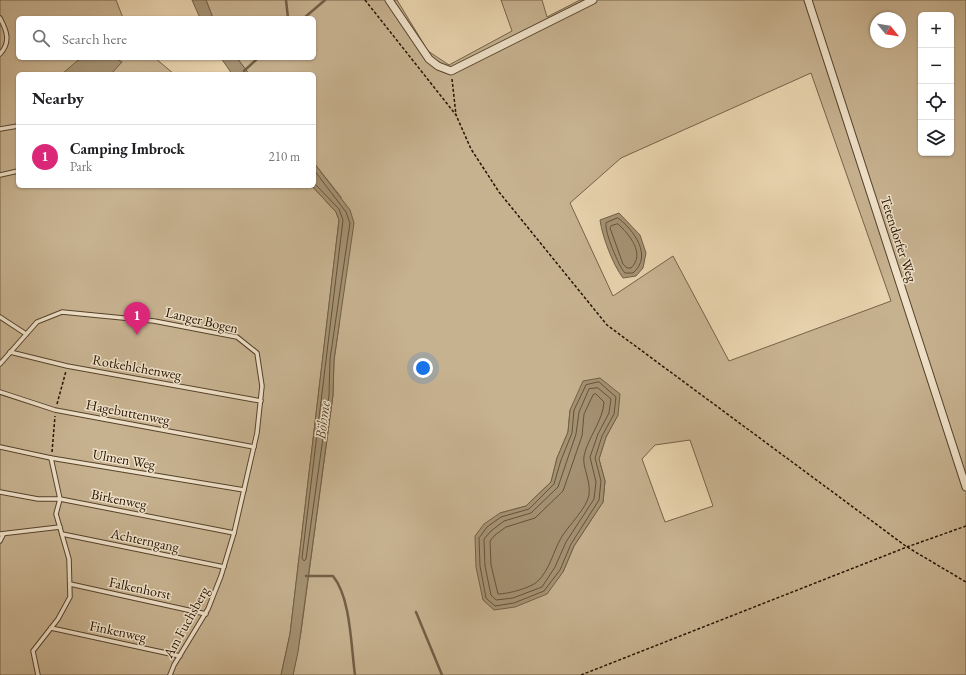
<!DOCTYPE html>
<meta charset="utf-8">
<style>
body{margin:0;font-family:"EB Garamond",serif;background:#f2f2f2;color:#202124}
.controls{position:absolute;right:12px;top:12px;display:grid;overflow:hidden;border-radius:6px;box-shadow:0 1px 3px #0004}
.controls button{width:36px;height:36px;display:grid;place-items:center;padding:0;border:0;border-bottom:1px solid #e0e0e0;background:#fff;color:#202124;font:20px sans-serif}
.compass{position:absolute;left:870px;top:12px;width:36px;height:36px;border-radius:50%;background:#fff;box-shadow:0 1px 3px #0004;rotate:120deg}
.you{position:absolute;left:423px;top:368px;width:14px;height:14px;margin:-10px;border:3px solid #fff;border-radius:50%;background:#1a73e8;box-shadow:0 0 0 6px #1a73e833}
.badge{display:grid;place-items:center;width:26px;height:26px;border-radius:50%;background:#db2777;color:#fff;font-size:13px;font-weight:700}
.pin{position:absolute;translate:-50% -33px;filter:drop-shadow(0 1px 2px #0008)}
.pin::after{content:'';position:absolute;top:21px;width:14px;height:12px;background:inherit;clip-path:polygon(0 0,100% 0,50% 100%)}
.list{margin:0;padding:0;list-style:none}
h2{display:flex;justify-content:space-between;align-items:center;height:52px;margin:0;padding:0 16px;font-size:17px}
h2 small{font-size:13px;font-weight:400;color:#757577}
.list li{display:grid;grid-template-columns:26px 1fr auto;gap:12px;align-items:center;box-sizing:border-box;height:64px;padding:0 16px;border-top:1px solid #e0e0e0}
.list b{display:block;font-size:15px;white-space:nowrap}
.list p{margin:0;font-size:13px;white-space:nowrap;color:#757577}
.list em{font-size:13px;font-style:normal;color:#757577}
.icon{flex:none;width:22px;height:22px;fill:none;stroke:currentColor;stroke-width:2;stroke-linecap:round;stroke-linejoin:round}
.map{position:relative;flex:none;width:966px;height:675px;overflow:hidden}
.search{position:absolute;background:#fff;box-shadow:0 1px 3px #0004;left:16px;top:16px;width:300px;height:44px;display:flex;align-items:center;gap:10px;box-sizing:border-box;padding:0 14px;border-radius:6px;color:#757577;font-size:15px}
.panel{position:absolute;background:#fff;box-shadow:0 1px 3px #0004;left:16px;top:72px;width:300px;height:116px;border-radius:6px}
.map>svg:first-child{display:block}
.green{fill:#c7b290;stroke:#766248;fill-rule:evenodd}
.water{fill:#a59273;stroke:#715f45}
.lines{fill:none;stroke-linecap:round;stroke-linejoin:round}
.shore{stroke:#64523a;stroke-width:1}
.stream{stroke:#715f45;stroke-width:2.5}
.service-casing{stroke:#55432c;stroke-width:5.5}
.minor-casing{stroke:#55432c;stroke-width:9}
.path{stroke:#241300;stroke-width:1.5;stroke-dasharray:3 2;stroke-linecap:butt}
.service{stroke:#f0e2ca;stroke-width:3.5}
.minor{stroke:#f0e2ca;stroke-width:7}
.labels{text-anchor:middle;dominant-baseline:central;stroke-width:3;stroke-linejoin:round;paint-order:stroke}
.street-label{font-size:14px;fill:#241300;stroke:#f0e2ca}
.water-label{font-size:15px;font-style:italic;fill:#58462e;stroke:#f0e2ca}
</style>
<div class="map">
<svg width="966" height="675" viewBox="0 0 966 675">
<rect width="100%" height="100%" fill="#e8d3ae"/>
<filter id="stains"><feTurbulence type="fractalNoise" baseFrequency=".005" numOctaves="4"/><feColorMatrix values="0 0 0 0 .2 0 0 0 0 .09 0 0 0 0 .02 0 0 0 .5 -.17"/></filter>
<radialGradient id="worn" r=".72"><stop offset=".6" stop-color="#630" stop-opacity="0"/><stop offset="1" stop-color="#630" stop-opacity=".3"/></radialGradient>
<g class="green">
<polygon points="0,0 116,0 123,18 18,18 18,58 155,58 174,74 18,74 18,186 312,186 336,212 339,220 290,634 281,675 0,675"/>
<path d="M206,0H397L428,51L449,65L512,31L501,0H542L547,17L580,0H966V675H293L301,632L333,395L334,360L339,326L341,197L314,163V74H249L237,58H314V18H213ZM921,15H951V153H921ZM876,18H900V42H876ZM811,73L891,301L729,361L673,256L613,296L570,203L621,158ZM570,410L618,415L606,437L599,459L605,481L603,502L574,546L563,572L500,513L526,506L551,482L557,458L568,432ZM690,440L713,506L665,522L642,459L655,445Z"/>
</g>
<g class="water">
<polygon points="192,0 206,0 213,18 200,18"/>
<polygon points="83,58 115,58 122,62 111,74 62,74 77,61"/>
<polygon points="221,58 237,58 249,74 232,74"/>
<polygon points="314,163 350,210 354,223 334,360 333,395 298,652 293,675 281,675 290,634 339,220 336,212 312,186 314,186"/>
<path d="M619,213L640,235L646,253L643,268L636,276L623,278C613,265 602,236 600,220Z"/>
<polygon points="600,378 620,394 618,415 606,437 599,459 605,481 603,502 574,546 563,572 547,594 515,607 494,610 483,600 476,567 475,536 484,524 500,513 526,506 551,482 557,458 568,432 570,410 583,381"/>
</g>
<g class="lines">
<g class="shore">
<polyline points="314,170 346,212 350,223 330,359 329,395 306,559 304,561 302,558 343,220 339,209 314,183"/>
<path d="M618,218C634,230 653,256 633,273H625C619,267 604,231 606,223Z"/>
<path d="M618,224C629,234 646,254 631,268H627L623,264L610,228L611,226Z"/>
<polygon points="599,382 616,397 614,414 602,436 595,458 601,481 599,500 571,544 560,570 544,591 514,603 495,606 486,598 480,566 479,538 487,527 501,517 529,509 554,484 561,460 572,433 574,410 586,385"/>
<polygon points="598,388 611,399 609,413 598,434 590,457 596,482 594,499 566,542 555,567 542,587 513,598 496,600 491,595 485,566 484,539 491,531 504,521 531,513 558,487 576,434 579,412 589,389"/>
<path d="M596,394L604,402C603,421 588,437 584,456C582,467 591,480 589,495C587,508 568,526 561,538C553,552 550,569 538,581C531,588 508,594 498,594L491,565L490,541L495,535L506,527L535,518L563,491L582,436L584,414L593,395Z"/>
</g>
<g class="stream">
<polyline points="286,0 288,18"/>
<polyline points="304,18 325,0"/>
<polyline points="244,71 258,58"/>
<path d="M306,576H333C351,598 351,647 355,675"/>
<polyline points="416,612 442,675"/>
</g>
<defs>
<g id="service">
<path d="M0,18C7,31 11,42 0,54"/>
<polyline points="0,129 18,126"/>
<polyline points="0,175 18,171"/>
<polyline points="0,317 26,334"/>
<polyline points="10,352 67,366 261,401"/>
<polyline points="0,364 37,322 62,312 154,321 237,337 257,353 262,386 257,433 234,533 221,576 208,609 174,665 170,675"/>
<polyline points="0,392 55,410 254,447"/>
<polyline points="0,447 51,458 244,490"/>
<polyline points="0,492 38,499 60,499 234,533"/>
<polyline points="0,534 60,527"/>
<polyline points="62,534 224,567"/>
<polyline points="0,541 3,535"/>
<polyline points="70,584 206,614"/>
<polyline points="51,628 180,656"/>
<polyline points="38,675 33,651 58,619 70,597 69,559 56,514 60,499 51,458"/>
</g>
<g id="minor">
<polyline points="389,0 429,59 438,66 451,71 593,0"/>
<polyline points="808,0 966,487"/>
</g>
</defs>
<use href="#service" class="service-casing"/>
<use href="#minor" class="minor-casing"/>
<g class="path">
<polyline points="365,0 456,115 471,149 499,192 607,325 907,547 966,582"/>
<polyline points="452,79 456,115"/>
<polyline points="57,404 66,371"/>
<polyline points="52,452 55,416"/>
<polyline points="581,675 907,547 966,526"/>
</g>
<use href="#service" class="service"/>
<use href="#minor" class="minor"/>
</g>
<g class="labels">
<g class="street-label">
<text transform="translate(899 239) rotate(72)">Tetendorfer Weg</text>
<text transform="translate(202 320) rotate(13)">Langer Bogen</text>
<text transform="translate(137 367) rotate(10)">Rotkehlchenweg</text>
<text transform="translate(128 412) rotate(11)">Hagebuttenweg</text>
<text transform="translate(124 459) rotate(10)">Ulmen Weg</text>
<text transform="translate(119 499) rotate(11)">Birkenweg</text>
<text transform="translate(145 540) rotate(12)">Achterngang</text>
<text transform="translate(140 588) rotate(12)">Falkenhorst</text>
<text transform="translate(186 622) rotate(-61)">Am Fuchsberg</text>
<text transform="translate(118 631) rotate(12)">Finkenweg</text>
</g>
<g class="water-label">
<text transform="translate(322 420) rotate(-83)">Böhme</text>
</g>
</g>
<rect width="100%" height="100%" filter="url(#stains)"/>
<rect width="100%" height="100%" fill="url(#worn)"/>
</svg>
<div class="controls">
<button>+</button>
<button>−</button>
<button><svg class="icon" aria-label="locate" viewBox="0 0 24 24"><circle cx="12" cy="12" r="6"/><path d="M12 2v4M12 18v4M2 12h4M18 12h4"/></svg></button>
<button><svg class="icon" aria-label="layers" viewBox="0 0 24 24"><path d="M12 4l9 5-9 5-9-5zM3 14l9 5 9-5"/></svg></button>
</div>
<svg class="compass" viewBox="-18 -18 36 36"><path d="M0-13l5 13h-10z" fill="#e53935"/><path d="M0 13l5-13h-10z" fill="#757577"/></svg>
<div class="you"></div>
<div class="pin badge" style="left:137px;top:335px">1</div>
<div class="search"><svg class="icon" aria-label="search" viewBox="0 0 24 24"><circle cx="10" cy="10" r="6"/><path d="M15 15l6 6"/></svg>Search here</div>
<section class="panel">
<h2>Nearby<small></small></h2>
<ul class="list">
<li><span class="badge">1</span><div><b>Camping Imbrock</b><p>Park</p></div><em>210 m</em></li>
</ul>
</section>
</div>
